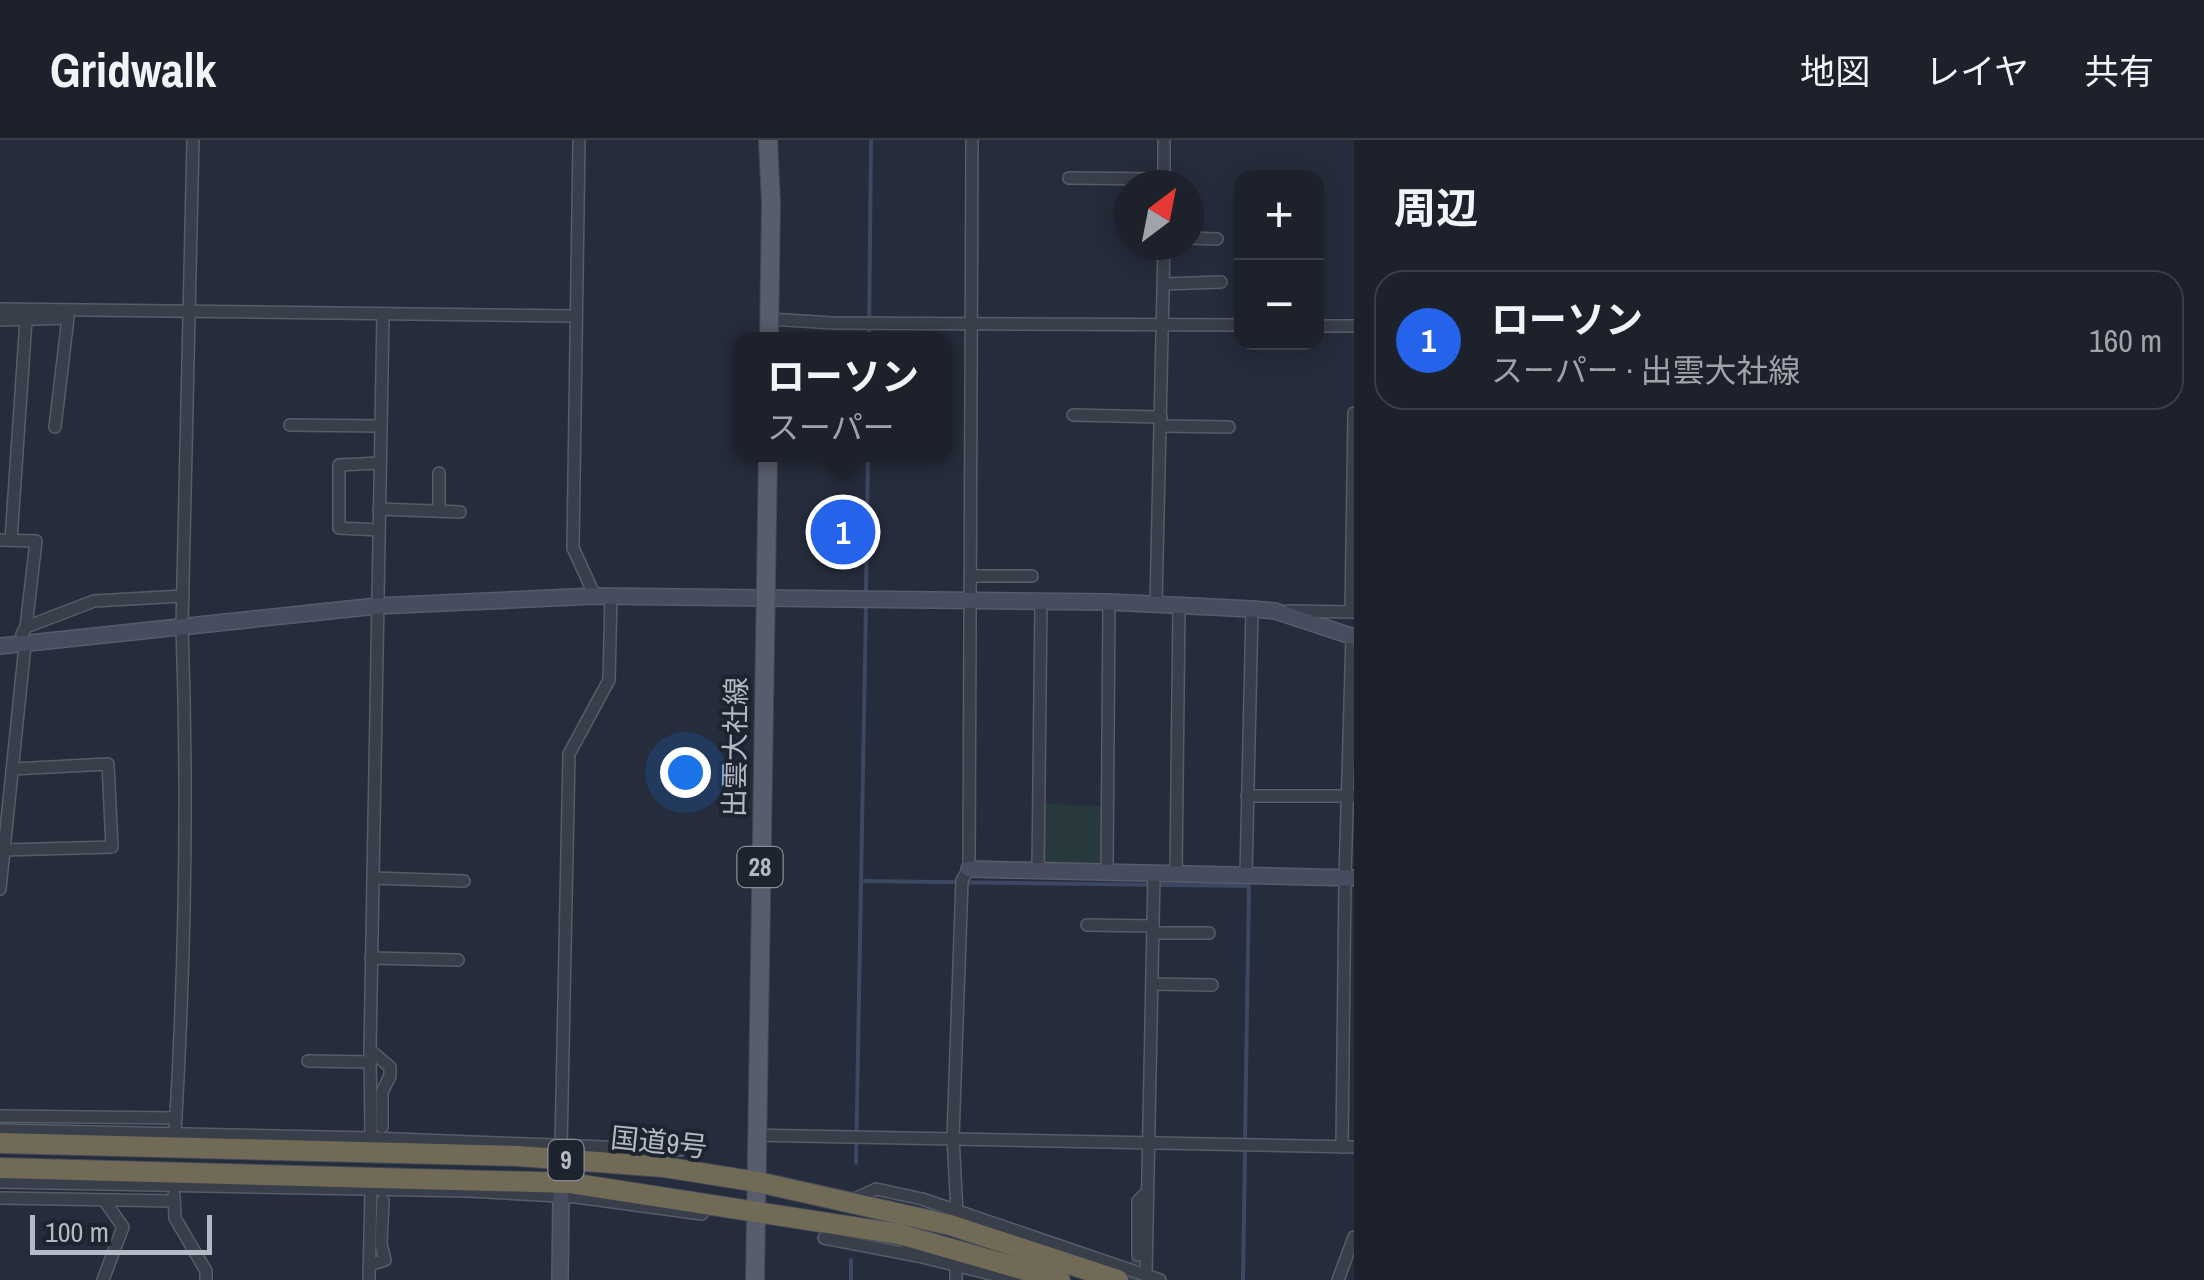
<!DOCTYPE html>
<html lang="ja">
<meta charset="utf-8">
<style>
body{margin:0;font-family:"Archivo Narrow","Noto Sans JP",sans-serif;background:#252934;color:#f1f3f6}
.controls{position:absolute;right:30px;top:30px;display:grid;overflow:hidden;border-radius:20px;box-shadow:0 5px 25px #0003}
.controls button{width:90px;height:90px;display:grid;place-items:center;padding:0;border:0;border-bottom:2px solid #3a3e48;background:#1c212c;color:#f1f3f6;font:50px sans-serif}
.compass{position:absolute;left:1114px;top:30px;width:90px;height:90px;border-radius:50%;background:#1c212c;box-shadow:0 5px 25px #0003;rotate:32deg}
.scale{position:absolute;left:30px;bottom:25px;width:182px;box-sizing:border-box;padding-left:10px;border:5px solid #b5b9c6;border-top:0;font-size:28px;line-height:35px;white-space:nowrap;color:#b5b9c6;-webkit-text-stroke:8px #1e2330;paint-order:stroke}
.you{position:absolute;left:685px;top:632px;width:35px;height:35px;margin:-25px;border:8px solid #fff;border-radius:50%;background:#1a73e8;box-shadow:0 0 0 15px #1a73e833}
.badge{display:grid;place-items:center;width:65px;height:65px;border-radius:50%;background:#2563eb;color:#fff;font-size:32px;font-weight:700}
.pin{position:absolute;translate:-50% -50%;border:5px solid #fff;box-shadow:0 2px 10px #0006}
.popup{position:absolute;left:733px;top:192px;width:220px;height:130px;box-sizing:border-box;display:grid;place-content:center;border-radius:20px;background:#1c212c;filter:drop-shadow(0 2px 8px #0005);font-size:32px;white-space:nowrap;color:#a0a3a9}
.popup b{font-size:38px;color:#f1f3f6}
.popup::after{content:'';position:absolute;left:50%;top:100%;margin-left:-20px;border:20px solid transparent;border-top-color:#1c212c}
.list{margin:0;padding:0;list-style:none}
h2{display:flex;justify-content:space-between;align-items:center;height:130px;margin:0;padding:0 40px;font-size:42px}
h2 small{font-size:32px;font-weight:400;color:#a0a3a9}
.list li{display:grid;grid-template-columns:65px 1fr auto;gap:30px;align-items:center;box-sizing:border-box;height:140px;margin:0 20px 20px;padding:0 20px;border:2px solid #3a3e48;border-radius:30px}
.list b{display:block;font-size:38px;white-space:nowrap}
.list p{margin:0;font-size:32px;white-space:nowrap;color:#a0a3a9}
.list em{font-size:32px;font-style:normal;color:#a0a3a9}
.map{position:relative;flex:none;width:1354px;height:1140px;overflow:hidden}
header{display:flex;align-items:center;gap:60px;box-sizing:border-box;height:140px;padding:0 50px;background:#1c212c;border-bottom:2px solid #3a3e48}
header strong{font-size:48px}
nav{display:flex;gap:55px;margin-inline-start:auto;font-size:35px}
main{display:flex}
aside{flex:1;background:#1c212c}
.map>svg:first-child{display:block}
.green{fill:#28393d}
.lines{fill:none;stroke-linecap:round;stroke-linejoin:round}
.stream{stroke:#3c4762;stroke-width:4}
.street-tunnel{stroke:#3b4150;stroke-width:11;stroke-dasharray:11 5.5;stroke-linecap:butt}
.street-casing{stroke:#575c69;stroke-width:14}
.secondary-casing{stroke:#575c69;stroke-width:18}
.primary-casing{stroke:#424754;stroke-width:20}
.highway-casing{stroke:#444956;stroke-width:22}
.street{stroke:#393e4b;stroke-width:11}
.secondary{stroke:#474d5e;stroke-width:15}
.primary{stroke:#575d6b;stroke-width:18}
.highway{stroke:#706a57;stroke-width:20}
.labels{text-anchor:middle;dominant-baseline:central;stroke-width:8;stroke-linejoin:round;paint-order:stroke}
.shield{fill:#1e2330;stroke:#888c99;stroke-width:2.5}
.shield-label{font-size:25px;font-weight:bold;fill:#b5b9c6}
.street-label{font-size:28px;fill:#b5b9c6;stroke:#1e2330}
</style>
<header>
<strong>Gridwalk</strong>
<nav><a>地図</a><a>レイヤ</a><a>共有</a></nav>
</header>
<main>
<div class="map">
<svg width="1354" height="1140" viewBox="0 0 1354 1140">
<rect width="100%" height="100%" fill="#252c3b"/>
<polygon class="green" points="1045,664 1101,666 1101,727 1048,727 1043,720"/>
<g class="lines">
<g class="stream">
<polyline points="869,200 871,0"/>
<polyline points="866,453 868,314"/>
<polyline points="862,741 1249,746 1245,1000"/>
<polyline points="856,1023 866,463"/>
<polyline points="851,1140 851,1120"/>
<polyline points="1243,1140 1245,1010"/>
</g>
<polyline class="street-tunnel" points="1132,1140 1138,1115"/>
<defs>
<g id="street">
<polyline points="579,0 573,408 595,456"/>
<polyline points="1069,38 1164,39"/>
<polyline points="1164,45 1164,0"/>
<polyline points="1189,98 1217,99"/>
<polyline points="1164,144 1221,142"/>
<polyline points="0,169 576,176"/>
<polyline points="770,179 833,183 1242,185"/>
<polyline points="0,180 68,178 55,287"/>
<polyline points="1316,186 1354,186"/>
<polyline points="1073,275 1161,277"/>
<polyline points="290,285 381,286"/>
<polyline points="1161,286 1229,287"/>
<polyline points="379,369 460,372"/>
<polyline points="439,371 439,333"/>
<polyline points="379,390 339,388 339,325 380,323"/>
<polyline points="0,400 36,401 26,487"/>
<polyline points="11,400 26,180"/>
<polyline points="972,436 1032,436"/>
<polyline points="1156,464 1164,105"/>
<polyline points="1288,471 1354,472"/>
<polyline points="1351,472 1354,273"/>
<polyline points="1247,656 1353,656"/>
<polyline points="4,710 112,707 108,624 12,629"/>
<polyline points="1038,732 1041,462"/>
<polyline points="1107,732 1109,462"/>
<polyline points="1176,734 1179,465"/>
<polyline points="1246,736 1252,469"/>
<polyline points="373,738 464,741"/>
<polyline points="0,749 25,505 22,494 26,487 94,461 183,456"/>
<polyline points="1087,785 1153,786"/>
<polyline points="1153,793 1209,793"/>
<polyline points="371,818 458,820"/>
<polyline points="1152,844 1212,845"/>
<polyline points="370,910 390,927 390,936 382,952 382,987"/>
<polyline points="308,921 370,922"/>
<polyline points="0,976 176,978"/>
<polyline points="0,990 371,998 680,1010"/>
<path d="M175,993C185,825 188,655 182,486L193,0"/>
<polyline points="755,995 1354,1007"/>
<polyline points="371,998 370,910 383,175"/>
<polyline points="561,1006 569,614 609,540 611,456"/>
<polyline points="1342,1007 1345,738 1352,496"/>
<polyline points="0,1042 468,1051 576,1057 702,1074"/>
<polyline points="174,1055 175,1078 206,1131 206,1140"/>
<polyline points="0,1058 174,1061"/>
<polyline points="852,1060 876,1049 922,1059 1160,1140"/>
<polyline points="957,1073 953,997 962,740 969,729 972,0"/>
<polyline points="901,1097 918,1116 1015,1140"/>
<polyline points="824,1098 918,1116"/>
<polyline points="1138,1115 1138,1061 1147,1052"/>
<polyline points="369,1125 385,1120 381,1104 383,1060"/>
<polyline points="1146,1134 1154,733"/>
<polyline points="103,1140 123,1087 104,1060"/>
<polyline points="369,1140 371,1049"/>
<polyline points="956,1140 956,1125"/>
<polyline points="1338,1140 1354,1097"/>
</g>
<g id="secondary">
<polyline points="0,506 377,466 595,456 1109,462 1252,469 1275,471 1354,497"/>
<polyline points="969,729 1354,738"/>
<polyline points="560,1140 561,1056"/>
</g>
<g id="primary">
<polyline points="768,0 771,63 769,200"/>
<polyline points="755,1140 768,314"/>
</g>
<g id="highway">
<polyline points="0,1003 518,1016 664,1027 758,1042 950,1085 1118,1140"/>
<polyline points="0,1028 570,1043 899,1094 1060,1140"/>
</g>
</defs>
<use href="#street" class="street-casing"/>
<use href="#secondary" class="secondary-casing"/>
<use href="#primary" class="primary-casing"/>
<use href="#highway" class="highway-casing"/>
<use href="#street" class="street"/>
<use href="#secondary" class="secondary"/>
<use href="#primary" class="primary"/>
<use href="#highway" class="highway"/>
</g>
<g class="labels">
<g class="shield">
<rect x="737.5" y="707" width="45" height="40" rx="8"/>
<rect x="548.5" y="1000" width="35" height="40" rx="8"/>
</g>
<g class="shield-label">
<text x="760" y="727">28</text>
<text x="566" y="1020">9</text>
</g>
<g class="street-label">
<text transform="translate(735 607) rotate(-89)">出雲大社線</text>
<text transform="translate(659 1002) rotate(6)">国道9号</text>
</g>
</g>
</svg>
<div class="controls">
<button>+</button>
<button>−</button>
</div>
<svg class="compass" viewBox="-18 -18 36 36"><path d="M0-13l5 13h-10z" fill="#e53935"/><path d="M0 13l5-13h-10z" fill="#a0a3a9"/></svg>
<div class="scale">100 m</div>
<div class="you"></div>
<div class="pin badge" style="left:843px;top:392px">1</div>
<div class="popup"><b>ローソン</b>スーパー</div>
</div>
<aside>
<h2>周辺<small></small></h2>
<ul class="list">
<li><span class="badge">1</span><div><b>ローソン</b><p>スーパー · 出雲大社線</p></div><em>160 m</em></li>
</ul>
</aside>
</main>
